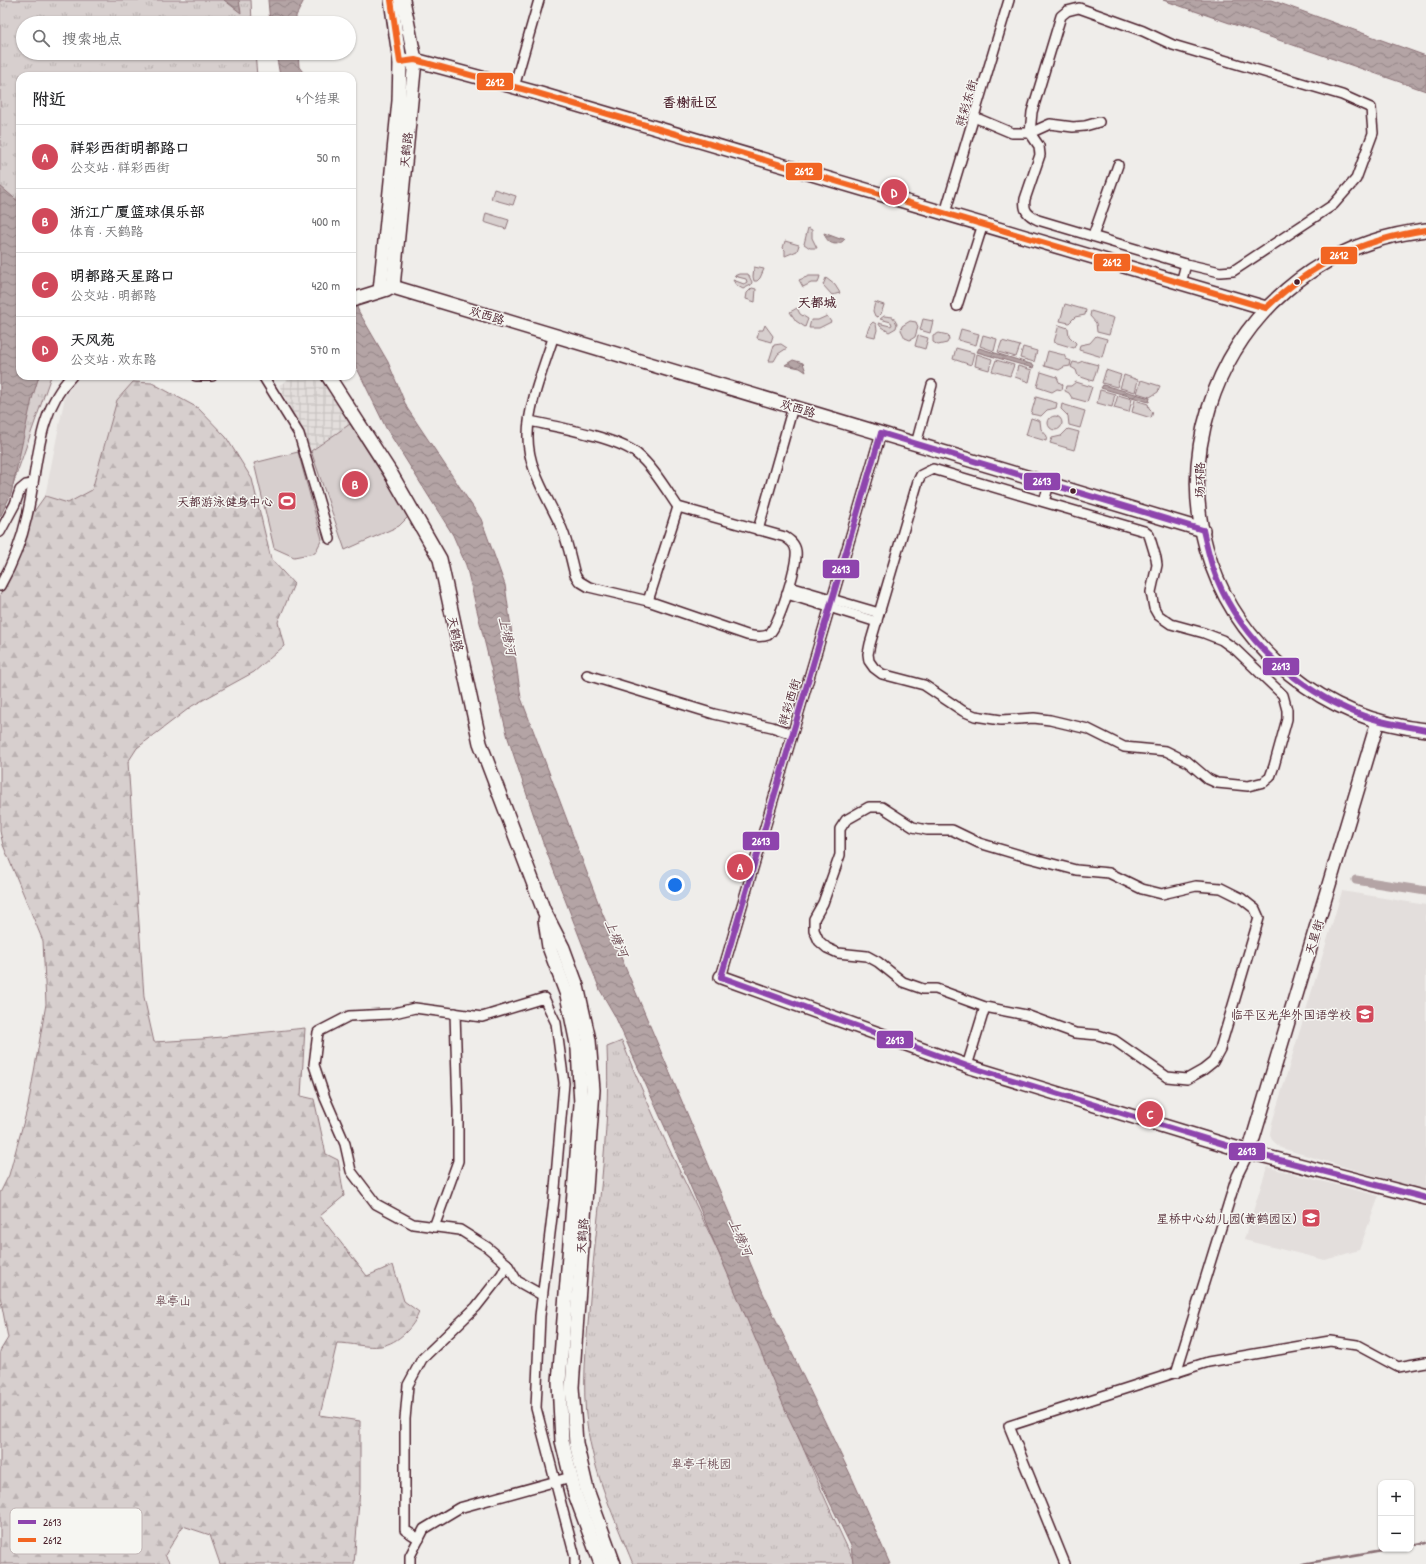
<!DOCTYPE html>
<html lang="zh">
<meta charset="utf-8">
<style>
body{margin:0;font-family:"Patrick Hand","LXGW WenKai TC",sans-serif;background:#f6f6f6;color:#202124}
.controls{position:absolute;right:12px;bottom:12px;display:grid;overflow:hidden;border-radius:8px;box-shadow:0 1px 3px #0004}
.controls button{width:36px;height:36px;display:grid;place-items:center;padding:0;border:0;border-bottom:1px solid #e0e0e0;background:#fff;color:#202124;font:20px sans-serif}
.you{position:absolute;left:675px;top:885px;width:14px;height:14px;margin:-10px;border:3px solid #fff;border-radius:50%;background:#1a73e8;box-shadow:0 0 0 6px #1a73e833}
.badge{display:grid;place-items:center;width:26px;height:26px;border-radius:50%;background:#d1495b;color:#fff;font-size:13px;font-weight:700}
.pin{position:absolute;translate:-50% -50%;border:2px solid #fff;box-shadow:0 1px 4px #0006}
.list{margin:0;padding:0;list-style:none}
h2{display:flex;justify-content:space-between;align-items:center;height:52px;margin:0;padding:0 16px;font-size:17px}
h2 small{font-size:13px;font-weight:400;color:#757577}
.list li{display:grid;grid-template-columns:26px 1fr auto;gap:12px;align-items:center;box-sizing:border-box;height:64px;padding:0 16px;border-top:1px solid #e0e0e0}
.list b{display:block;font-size:15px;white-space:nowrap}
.list p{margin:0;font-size:13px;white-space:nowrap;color:#757577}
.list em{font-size:13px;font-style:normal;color:#757577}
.icon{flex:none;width:22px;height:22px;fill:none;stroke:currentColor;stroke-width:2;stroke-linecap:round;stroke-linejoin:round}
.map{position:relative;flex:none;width:1426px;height:1564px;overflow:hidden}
.search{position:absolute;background:#fff;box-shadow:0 1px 3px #0004;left:16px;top:16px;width:340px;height:44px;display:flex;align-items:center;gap:10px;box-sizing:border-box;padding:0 14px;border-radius:22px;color:#757577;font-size:15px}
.panel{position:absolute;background:#fff;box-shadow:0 1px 3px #0004;left:16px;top:72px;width:340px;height:308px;border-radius:12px}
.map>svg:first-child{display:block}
.built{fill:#e3dedc}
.industrial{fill:url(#industrial-grid)}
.green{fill:#d7cfce;stroke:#90777c}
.forest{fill:url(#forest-firs);stroke:#90777c}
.park{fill:url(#park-tufts);stroke:#90777c}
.water{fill:url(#water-waves);stroke:#8a6f74}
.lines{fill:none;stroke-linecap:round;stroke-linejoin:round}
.stream{stroke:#8a6f74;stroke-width:2.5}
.canal{stroke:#b4a4a5;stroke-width:9}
.street-casing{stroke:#4a1f2b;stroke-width:12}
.secondary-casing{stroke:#4a1f2b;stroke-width:16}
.street{stroke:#f6f6f2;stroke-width:9}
.secondary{stroke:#f6f6f2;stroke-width:13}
.bus-1-casing{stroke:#f6f6f2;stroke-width:9}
.bus-2-casing{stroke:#f6f6f2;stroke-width:9}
.bus-1{stroke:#8e44ad;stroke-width:6}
.bus-2{stroke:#f26522;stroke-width:6}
.bus-dot{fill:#4a1f2b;stroke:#f6f6f2;stroke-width:1.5}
.labels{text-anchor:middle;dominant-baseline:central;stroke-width:3;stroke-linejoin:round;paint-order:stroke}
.street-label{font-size:12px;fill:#4a1f2b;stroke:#f6f6f2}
.poi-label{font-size:12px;fill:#4a1f2b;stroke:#f6f6f2;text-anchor:end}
.park-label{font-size:12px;fill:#6d4b54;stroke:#f6f6f2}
.neighbourhood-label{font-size:13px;font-weight:bold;fill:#4a1f2b;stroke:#f6f6f2}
.water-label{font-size:13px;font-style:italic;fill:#6f4e56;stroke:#f6f6f2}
.quarter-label{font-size:14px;font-weight:bold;fill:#4a1f2b;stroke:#f6f6f2}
.key{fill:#f6f6f2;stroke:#c2b6b6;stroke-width:1}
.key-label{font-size:11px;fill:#4a1f2b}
.line-badge{stroke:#f6f6f2;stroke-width:1.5}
.badge-label{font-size:11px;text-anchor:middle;font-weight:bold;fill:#fff}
</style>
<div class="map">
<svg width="1426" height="1564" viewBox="0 0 1426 1564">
<defs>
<pattern id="industrial-grid" width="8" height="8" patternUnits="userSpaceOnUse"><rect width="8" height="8" fill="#e3dedc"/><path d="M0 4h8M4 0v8" fill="none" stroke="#c4bebd"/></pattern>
<pattern id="forest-firs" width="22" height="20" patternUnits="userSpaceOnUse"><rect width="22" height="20" fill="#d7cfce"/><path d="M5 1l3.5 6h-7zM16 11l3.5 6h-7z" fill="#bab1b1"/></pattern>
<pattern id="park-tufts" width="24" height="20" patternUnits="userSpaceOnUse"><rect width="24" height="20" fill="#d7cfce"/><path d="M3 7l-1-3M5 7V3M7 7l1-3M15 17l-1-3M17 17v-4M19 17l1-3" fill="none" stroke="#bab1b1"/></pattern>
<pattern id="water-waves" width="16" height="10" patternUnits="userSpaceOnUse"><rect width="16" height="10" fill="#b4a4a5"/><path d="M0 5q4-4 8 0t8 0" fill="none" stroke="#948587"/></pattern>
</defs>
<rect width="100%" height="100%" fill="#efedea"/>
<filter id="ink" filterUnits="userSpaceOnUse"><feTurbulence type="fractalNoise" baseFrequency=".025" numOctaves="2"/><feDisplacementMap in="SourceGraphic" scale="8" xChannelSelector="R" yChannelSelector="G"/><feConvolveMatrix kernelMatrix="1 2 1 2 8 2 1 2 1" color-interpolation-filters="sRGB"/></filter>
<g filter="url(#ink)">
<g class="built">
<polygon points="79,376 140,376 117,400 92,490 68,503 45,496 65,396"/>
<polygon points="1342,891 1426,905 1426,1191 1281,1148 1272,1140 1270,1134 1272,1123"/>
<polygon points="1267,1167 1379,1196 1359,1250 1325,1260 1244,1240"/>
</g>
<polygon class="industrial" points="295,376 321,376 350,424 311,451 279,385"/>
<g class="green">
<polygon points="494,189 516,196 513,205 491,199"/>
<polygon points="486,213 509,220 506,229 484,222"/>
<polygon points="808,228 812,230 812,238 817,248 810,248 804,244"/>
<polygon points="785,241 799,245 797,251 785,256 785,250 783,248"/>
<polygon points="754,267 764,269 760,278 757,281 754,281 753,277"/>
<polygon points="739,274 748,274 752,282 751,285 743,289 736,285 733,280 744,284 747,282 746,279 734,276"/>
<polygon points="809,276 820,276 818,283 811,283 803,287 799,280"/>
<polygon points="826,278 835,285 840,293 832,295 823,285"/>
<polygon points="752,288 756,289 755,302 746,299 747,293"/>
<polygon points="875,302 884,305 881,314 878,317 875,316 873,311"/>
<polygon points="1065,304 1086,310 1085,315 1075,317 1069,323 1060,321"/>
<polygon points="797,308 800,314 808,319 805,327 796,321 790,312"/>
<polygon points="1091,311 1114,318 1109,335 1097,332 1096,323 1090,316"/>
<polygon points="827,316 831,322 819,328 809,328 811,320 818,320"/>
<polygon points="884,316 893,317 897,324 896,328 889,332 881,327 878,323 890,326 892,325 891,322 880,319"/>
<polygon points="923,319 933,321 930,333 920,330"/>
<polygon points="910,321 916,322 918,327 915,337 910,340 905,338 901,330 902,326"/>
<polygon points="873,322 876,324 877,330 875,337 866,335 870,325"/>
<polygon points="765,325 773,336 771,342 757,338 759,330 763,330"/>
<polygon points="1059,325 1068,328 1069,336 1076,343 1074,348 1054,342"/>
<polygon points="961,329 979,334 976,345 958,340"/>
<polygon points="939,333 948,335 949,339 947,343 938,345 933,342 933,336"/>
<polygon points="918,335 928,338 925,349 915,346"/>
<polygon points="983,335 997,339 994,351 980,346"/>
<polygon points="1096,336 1107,339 1102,357 1079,350 1080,345 1090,343"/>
<polygon points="1002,341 1020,346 1016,357 998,352"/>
<polygon points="781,344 787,348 778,354 774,361 769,361 774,345"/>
<polygon points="1023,347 1037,351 1034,362 1020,358"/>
<polygon points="956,348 974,353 971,365 953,359"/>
<polygon points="1048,351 1064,355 1066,359 1071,361 1070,366 1064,367 1059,370 1044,366"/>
<polygon points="977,354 992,359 989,370 975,366"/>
<polygon points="996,360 1014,365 1010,376 992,371"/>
<polygon points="1083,361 1098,365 1093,381 1078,376 1076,370 1071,367 1073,362 1078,363"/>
<polygon points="1018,366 1032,370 1029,382 1015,377"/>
<polygon points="1106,370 1121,375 1117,387 1102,383"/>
<polygon points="1041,372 1057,377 1059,382 1063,385 1062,390 1057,389 1052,392 1037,387"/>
<polygon points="1124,375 1138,380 1135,392 1120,388"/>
<polygon points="1141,380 1160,386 1158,392 1150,397 1137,393"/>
<polygon points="1076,382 1092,387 1087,402 1072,398 1069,393 1065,391 1066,386 1071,386"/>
<polygon points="1100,390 1115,394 1112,407 1097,403"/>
<polygon points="1118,395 1132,399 1129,412 1114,408"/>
<polygon points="1036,397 1057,403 1056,408 1047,410 1041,416 1031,414"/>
<polygon points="1135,400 1148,404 1149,408 1153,412 1151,418 1132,412"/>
<polygon points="1062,404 1085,411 1080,428 1069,425 1068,416 1061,409"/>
<circle cx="1055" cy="423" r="7"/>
<polygon points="1031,418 1040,421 1041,429 1047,436 1046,441 1026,435"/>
<polygon points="350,424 409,516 399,526 345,550 311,451"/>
<polygon points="1068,429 1079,432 1074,450 1050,443 1052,438 1061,436"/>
<polygon points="298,452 322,539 315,553 294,557 274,548 254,463"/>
</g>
<path class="forest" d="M133,382L152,383L198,408L226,437L252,479L271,559L294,584L278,622L284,646L254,672L192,706L137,748L128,762L144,997L154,1042L202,1039L305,1028L301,1096L314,1099L326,1154L338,1160L344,1196L320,1216L367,1276L393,1265L404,1301L419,1312C414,1327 398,1343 381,1346C367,1348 351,1343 337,1343L320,1415L360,1421V1489L354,1564H220L210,1535L183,1526L165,1555L170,1564H0V1351L8,1338L0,1296V1193L9,1175L28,1106L46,1004L43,941L3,845L0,831V595L28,520L45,496L68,503L92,490L117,400Z"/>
<g class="park">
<polygon points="0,0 251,0 252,23 23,23 23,53 255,53 257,76 20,76 20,193 16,199 20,203 20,376 51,376 5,507 0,512"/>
<path d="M622,1041C649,1111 683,1177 715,1245C764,1350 805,1459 855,1564H633C614,1517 594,1475 587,1424C582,1387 586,1349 589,1312C595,1224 611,1136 607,1047Z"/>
</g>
<g class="water">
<polygon points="224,0 239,0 241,13"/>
<polygon points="268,0 304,0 296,16 296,23 270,23"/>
<polygon points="1163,0 1271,0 1426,56 1426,91"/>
<polygon points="276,53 298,53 299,67 306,76 280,76"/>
<polygon points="0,186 20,203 20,376 39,376 32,399 11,494 0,517"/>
<path d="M824,233L840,239V238L845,239C837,248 827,244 824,233Z"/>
<polygon points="352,295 359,312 388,362 407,408 481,519 505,585 521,698 601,910 763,1293 853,1480 890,1564 853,1564 851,1546 788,1416 672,1143 615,1016 600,990 542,840 508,738 466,565 453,535 386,428 352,358"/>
<polygon points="979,348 1034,365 1033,368 977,352"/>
<polygon points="793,360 803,363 806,372 800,368 785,365"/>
<polygon points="1103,385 1150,398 1149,402 1101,388"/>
</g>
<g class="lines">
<g class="stream">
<polyline points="1411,1545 1426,1542"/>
<polyline points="1303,1564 1388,1549"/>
</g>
<polyline class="canal" points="1356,880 1426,891"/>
<defs>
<g id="street">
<path d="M1079,8L1143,31L1173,45L1342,95L1371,108L1373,133L1356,179L1333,205L1233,271L1220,272L1186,264L1038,220C1028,215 1023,211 1025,199L1040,155L1039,146L1030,133L1032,112L1061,16L1067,11Z"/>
<polyline points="514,87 539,0"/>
<polyline points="974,117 1012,133 1030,133 1050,124 1073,127 1085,126 1099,122"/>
<polyline points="945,213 1009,0"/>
<polyline points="1093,236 1118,165"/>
<polyline points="1181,283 1186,264"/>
<polyline points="957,306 983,224"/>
<polyline points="196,376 212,376"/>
<polyline points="263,376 299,434 330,539"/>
<path d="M530,421C557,427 615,437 636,453C653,467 665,488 678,507L785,537C791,541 795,544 796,551C798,564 778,629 768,635C761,638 753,636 747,635L648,601L589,587L579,581L575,575C571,560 568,543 562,529C549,499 527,469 528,435C528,405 545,364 554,335"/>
<polyline points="916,444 932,385"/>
<polyline points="1044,502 933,469 921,475 918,481 870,644 868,654 869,661 874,668 882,674 924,685 963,711 975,716 1001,720 1034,718 1050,720 1088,729 1124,747 1166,751 1188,762 1208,779 1217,783 1248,786 1264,782 1270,777 1274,766 1287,719 1287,710 1283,695 1236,650 1222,640 1204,633 1171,624 1158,615 1154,608 1151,592 1157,565 1156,558 1149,535 1144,531 1044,502 1049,484"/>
<polyline points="758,530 793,407"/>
<polyline points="0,532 15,504 20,490 26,485 33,484"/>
<path d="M0,586C12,565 22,539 27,516C38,469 36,412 72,376"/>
<polyline points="790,587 879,613"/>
<polyline points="787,594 877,622"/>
<polyline points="648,601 678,507"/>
<polyline points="587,675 714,714 772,727 792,734"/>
<polygon points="869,807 882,807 913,827 927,830 952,830 979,843 1030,858 1076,870 1109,873 1142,889 1162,894 1196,886 1221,888 1241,898 1255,909 1259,918 1220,1049 1213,1062 1203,1070 1187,1079 1167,1077 1114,1040 1098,1035 1075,1033 1026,1015 985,1007 936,989 923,989 903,982 878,962 867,956 838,953 827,948 819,941 814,930 814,919 823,903 840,855 840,829 846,820"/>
<polyline points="721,977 881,433"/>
<polyline points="967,1066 985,1007"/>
<polyline points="434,1227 458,1161 458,1110 455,1013"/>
<polyline points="507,1264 517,1281 542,1295"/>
<polyline points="1176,1373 1237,1176 1249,1152"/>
<polyline points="419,1539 405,1530 405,1419 408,1385 422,1359 476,1307 502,1274 507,1264 487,1247 460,1230 413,1224 376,1204 351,1171 345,1144 325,1098 314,1065 318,1032 349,1016 390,1014 415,1008 482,1017 544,998 556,1023 564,1083 554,1200 540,1316 536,1408 575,1557 575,1564"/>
<polyline points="410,1564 410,1556 424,1529 459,1508 571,1477"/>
<polyline points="1065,1564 1009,1426 1208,1362 1330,1341 1357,1345 1398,1367 1426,1362"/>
</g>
<g id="secondary">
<polyline points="400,62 415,60 537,93 1266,308"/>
<path d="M1426,230C1204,255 1115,531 1290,674C1329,706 1376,725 1426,730"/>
<polyline points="393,287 1203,530"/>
<polyline points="393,287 415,60 403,0"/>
<polyline points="380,291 399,101 400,62 391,0"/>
<polyline points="352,300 387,289"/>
<polyline points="328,376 390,472 440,559 480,743 544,911 563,948 577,986 589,1040 593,1090 572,1387 576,1443 587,1490 614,1564"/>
<polyline points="545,920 549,947 567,995 578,1049 581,1104 559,1382 562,1441 575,1494 601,1564"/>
<polyline points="721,977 967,1066 1249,1152 1426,1198"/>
<polyline points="1249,1152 1378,721"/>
</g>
</defs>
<use href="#street" class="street-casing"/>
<use href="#secondary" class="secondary-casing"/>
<use href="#street" class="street"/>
<use href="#secondary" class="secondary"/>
<defs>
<g id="bus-1">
<polyline points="881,433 1203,530"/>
<path d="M1203,530C1206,543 1209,556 1213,568C1234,631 1288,682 1347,709C1372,721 1399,725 1426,730"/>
<polyline points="721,977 967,1066 1249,1152 1426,1198"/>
<polyline points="721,977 881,433"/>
</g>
<g id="bus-2">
<polyline points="391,0 400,62 415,60 537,93 1266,308"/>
<path d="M1266,308C1314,262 1361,240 1426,230"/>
</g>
</defs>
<use href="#bus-1" class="bus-1-casing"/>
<use href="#bus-2" class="bus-2-casing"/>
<use href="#bus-1" class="bus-1"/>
<use href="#bus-2" class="bus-2"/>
</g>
</g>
<defs>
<symbol id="stadium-square" viewBox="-11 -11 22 22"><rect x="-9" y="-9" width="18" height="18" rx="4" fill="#d1495b" stroke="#f6f6f2"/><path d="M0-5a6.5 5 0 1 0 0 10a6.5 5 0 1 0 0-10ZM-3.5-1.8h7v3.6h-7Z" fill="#fff"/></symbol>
<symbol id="school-square" viewBox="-11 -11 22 22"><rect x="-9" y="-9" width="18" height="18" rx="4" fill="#d1495b" stroke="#f6f6f2"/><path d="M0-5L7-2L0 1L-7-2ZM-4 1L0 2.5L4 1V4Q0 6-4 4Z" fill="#fff"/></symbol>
</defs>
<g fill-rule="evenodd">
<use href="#stadium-square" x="276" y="490" width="22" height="22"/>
<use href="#school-square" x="1354" y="1003" width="22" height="22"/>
<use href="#school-square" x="1300" y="1207" width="22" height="22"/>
</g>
<g class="bus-dot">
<circle cx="1297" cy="282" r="3.5"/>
<circle cx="1073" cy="491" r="3.5"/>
</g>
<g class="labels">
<g class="street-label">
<text transform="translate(966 103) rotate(-73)">祥彩东街</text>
<text transform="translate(406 150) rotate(-84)">天鹤路</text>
<text transform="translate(487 315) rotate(17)">欢西路</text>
<text transform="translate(798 408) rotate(17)">欢西路</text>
<text transform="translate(1199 480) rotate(-90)">场环路</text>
<text transform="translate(456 634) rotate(78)">天鹤路</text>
<text transform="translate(789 702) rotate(-73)">祥彩西街</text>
<text transform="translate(1314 937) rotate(-73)">天星街</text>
<text transform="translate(582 1236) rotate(-86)">天鹤路</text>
</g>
<g class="poi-label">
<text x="273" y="501">天都游泳健身中心</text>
<text x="1351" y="1014">临平区光华外国语学校</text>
<text x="1297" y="1218">星桥中心幼儿园(黄鹤园区)</text>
</g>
<g class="park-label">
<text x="173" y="1300">皋亭山</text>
<text x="701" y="1463">皋亭千桃园</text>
</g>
<g class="neighbourhood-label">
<text x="817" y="302">天都城</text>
</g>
<g class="water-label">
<text transform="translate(508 636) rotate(77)">上塘河</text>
<text transform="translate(617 938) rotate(67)">上塘河</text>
<text transform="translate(741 1237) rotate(66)">上塘河</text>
</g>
<g class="quarter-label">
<text x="690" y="101">香榭社区</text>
</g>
</g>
<rect x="10" y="1508" width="132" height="46" rx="6" class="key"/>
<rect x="18" y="1520" width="18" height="4" fill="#8e44ad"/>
<rect x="18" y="1538" width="18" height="4" fill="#f26522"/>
<g class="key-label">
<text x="43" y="1526">2613</text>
<text x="43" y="1544">2612</text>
</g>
<g class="line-badge">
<rect x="476" y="72" width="38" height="19" rx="4" fill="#f26522"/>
<rect x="785" y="162" width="38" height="19" rx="4" fill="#f26522"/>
<rect x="1320" y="246" width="38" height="19" rx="4" fill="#f26522"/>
<rect x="1093" y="253" width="38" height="19" rx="4" fill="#f26522"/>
<rect x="1023" y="472" width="38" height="19" rx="4" fill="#8e44ad"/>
<rect x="822" y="559" width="38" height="20" rx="4" fill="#8e44ad"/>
<rect x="1262" y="657" width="38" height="19" rx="4" fill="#8e44ad"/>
<rect x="742" y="831" width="38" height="20" rx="4" fill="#8e44ad"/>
<rect x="876" y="1030" width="38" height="19" rx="4" fill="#8e44ad"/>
<rect x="1228" y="1142" width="38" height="19" rx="4" fill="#8e44ad"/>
</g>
<g class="badge-label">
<text x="495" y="86">2612</text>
<text x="804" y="175">2612</text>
<text x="1339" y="259">2612</text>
<text x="1112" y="266">2612</text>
<text x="1042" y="485">2613</text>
<text x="841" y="573">2613</text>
<text x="1281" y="670">2613</text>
<text x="761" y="845">2613</text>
<text x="895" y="1044">2613</text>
<text x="1247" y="1155">2613</text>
</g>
</svg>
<div class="controls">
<button>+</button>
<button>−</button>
</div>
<div class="you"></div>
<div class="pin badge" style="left:740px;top:867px">A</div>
<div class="pin badge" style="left:355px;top:484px">B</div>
<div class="pin badge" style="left:1150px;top:1114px">C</div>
<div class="pin badge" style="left:894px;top:192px">D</div>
<div class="search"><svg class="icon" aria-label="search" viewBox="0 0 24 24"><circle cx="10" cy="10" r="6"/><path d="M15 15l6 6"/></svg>搜索地点</div>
<section class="panel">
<h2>附近<small>4个结果</small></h2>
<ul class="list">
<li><span class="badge">A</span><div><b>祥彩西街明都路口</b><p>公交站 · 祥彩西街</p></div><em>50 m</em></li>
<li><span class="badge">B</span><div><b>浙江广厦篮球俱乐部</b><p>体育 · 天鹤路</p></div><em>400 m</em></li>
<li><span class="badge">C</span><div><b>明都路天星路口</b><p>公交站 · 明都路</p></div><em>420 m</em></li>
<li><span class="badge">D</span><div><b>天风苑</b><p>公交站 · 欢东路</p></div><em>570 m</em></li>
</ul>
</section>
</div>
